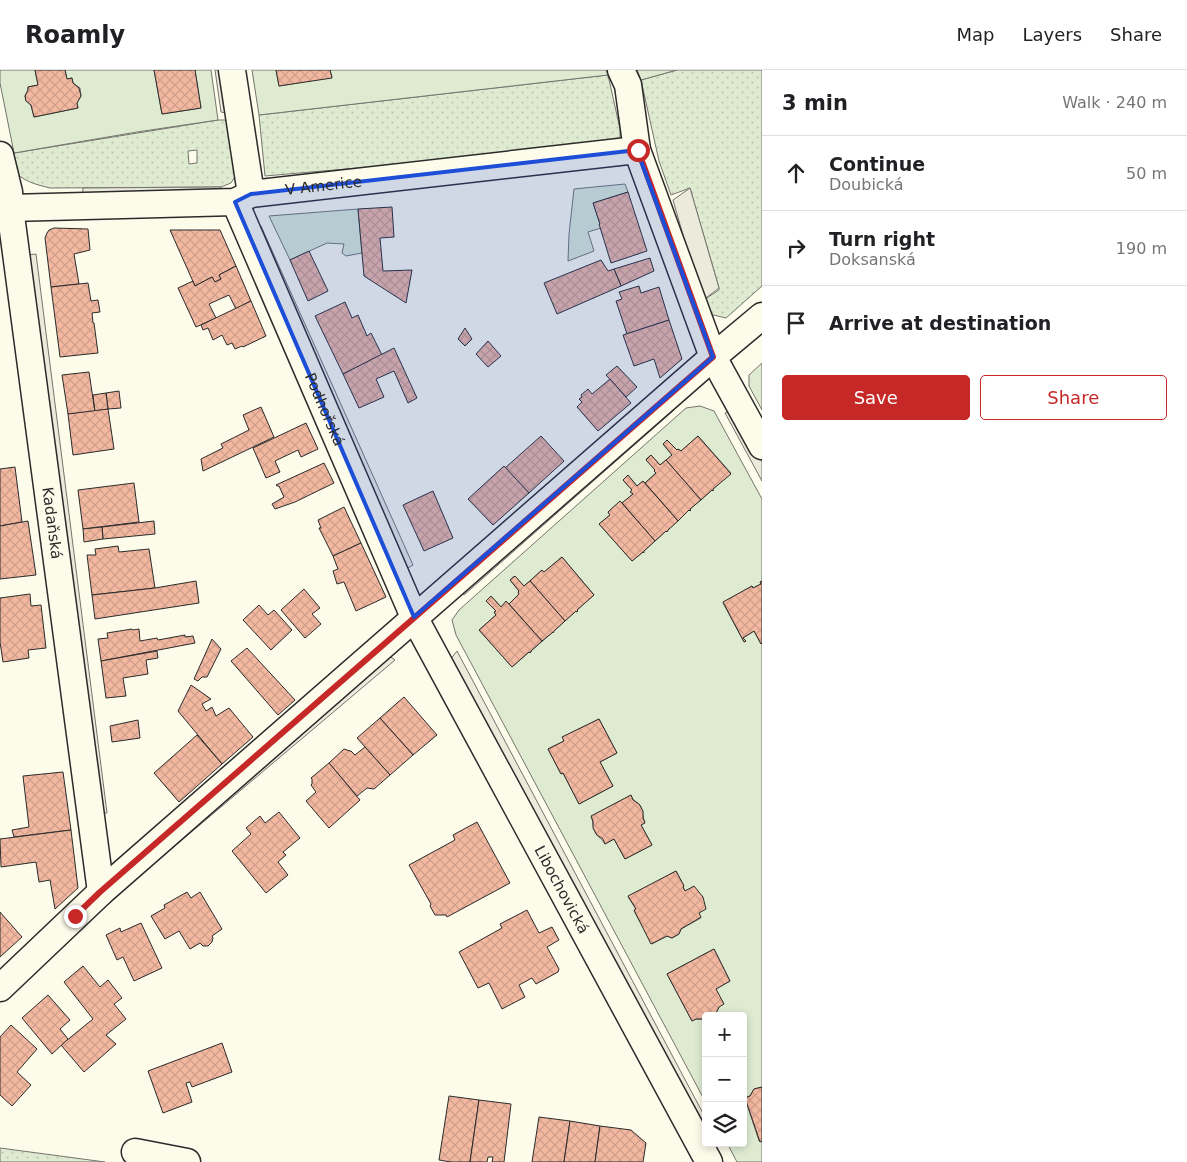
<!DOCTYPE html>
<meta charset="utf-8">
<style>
body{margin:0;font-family:"DejaVu Sans",sans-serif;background:#f6f6f6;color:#202124}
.controls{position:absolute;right:15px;bottom:15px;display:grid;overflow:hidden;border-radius:5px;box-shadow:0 2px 8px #0003}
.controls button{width:45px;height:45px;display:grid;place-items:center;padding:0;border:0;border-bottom:1px solid #e0e0e0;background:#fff;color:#202124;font:25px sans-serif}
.stop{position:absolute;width:15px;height:15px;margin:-11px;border:4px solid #c62828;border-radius:50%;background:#fff}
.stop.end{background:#c62828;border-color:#fff;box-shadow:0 1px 5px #0008}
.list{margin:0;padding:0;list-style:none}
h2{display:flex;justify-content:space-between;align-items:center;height:65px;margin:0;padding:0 20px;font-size:21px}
h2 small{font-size:16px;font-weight:400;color:#757577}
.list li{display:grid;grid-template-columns:32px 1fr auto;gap:15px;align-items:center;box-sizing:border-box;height:75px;padding:0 20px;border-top:1px solid #e0e0e0}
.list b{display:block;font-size:19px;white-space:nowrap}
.list p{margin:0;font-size:16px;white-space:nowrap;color:#757577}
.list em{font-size:16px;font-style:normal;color:#757577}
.actions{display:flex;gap:10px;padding:15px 20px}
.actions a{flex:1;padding:11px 0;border:1px solid #c62828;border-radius:5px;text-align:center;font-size:18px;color:#c62828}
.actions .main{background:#c62828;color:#fff}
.icon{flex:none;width:28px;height:28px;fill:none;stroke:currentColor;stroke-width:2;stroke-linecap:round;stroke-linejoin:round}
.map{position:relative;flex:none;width:762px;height:1092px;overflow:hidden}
header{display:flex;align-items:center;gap:30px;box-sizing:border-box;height:70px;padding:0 25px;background:#fff;border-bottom:1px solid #e0e0e0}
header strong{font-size:24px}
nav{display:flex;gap:28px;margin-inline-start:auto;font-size:18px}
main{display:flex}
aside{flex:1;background:#fff}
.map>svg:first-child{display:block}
.grass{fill:url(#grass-dots);stroke:#74746e;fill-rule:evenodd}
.garden{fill:#deebd1;stroke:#74746e;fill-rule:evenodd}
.parking{fill:#eceadb;stroke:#74746e}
.building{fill:url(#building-cross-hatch);stroke:#2b2b2b}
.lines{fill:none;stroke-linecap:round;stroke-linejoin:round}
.street-casing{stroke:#2b2b2b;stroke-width:29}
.street{stroke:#fdfbea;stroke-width:26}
.route{stroke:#c62828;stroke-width:6}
.marked{fill:#1d4ed8;fill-opacity:0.2;stroke:#1d4ed8;stroke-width:4;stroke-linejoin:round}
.labels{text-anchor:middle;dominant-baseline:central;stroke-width:4;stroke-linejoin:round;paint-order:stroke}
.street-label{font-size:15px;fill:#2b2b2b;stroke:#fdfbea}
</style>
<header>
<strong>Roamly</strong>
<nav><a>Map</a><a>Layers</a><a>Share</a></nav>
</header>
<main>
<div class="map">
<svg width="762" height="1092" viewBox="0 0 762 1092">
<defs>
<pattern id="grass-dots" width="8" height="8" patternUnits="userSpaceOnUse" patternTransform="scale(1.25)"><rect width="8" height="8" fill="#deebd1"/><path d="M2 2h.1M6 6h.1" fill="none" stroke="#bfcab4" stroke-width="1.8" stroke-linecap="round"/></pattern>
<pattern id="building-cross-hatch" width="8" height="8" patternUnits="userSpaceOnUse" patternTransform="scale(1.25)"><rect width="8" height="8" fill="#f2b8a0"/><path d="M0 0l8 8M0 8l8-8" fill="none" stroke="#d09e8a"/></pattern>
</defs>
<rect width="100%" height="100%" fill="#fdfbea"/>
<g class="grass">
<polygon points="677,0 762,0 762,216 726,248 705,243 702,231 719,220 719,218 690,118 671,125 659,91 641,10"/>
<polygon points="608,5 620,59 620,68 612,76 265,106 259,45"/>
<path d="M218,50H227L236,105L231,113L221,117L50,118C38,115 20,111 14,99C13,95 14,87 14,83ZM197,80V93L189,94L188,81Z"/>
<polygon points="0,1078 105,1092 0,1092"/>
</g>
<g class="garden">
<polygon points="0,0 35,0 38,15 28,17 28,20 25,26 26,31 31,35 34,47 78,38 77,33 81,26 80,18 73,13 72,8 67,9 65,0 154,0 162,44 201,38 195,0 211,0 218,50 137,62 14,83 0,13"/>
<polygon points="252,0 276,0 279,16 332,7 330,0 606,0 608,5 259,45"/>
<polygon points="637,0 677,0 641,10"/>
<polygon points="625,114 628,122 593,133 600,154 601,158 588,162 594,181 568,191 569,164 574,119"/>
<polygon points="358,139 362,183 346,186 342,183 344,174 327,173 290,190 269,146"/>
<polygon points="762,293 762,340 749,316 749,305"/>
<path d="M700,336L714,341L762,429V511L760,512L761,514L753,518L752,516L723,533L744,572L746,571L743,568L754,561L761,574L762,573V1017L754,1019L750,1026L745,1028L759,1071H762V1092H737L727,1073H743V946H712L715,945L719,937L716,919L730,911L714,879L667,904L692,951L696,949H706V1033L456,565L452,550L459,540L686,338ZM698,366L731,403L713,419V421L712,420L690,439L691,440H689L668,460L667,462L666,461L644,481V483L643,482L632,491L599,454L610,445L608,442L620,432L622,433L633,424L631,422L632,420L623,410L628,406L637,416L643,411L645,413L656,403L654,401L655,400L646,389L651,385L660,395L672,385L663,374L667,370L677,380L678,379L681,381ZM562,487L594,525L577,540L578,541H576L554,561L553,562L531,581V582H529L512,597L479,560L496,545L494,543L496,541L487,531L492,527L501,537L506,532L509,534L519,524L518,522L519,521L510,510L514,506L524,516L542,500L544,502ZM599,649L617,683L600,692L613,716L579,734L563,703L561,704L548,679L564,671L563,667ZM631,725C633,731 636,731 640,735C644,741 642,747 645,752L641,755L652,775L625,789L614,769L605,774C602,769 599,768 596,764C592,758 594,752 591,747ZM676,801L684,816L683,817L685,821L701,848L681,859L679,864L672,868L667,866L652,874L634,841L636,839L628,827Z"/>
</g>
<g class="parking">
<polygon points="215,0 227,0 234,45 221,42"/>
<polygon points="221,117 218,129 82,131 83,118"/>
<polygon points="690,118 719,218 702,231 673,130"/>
<polygon points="261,156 413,495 404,500 251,158"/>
<polygon points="36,184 107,743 97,743 21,186"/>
<polygon points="668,332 674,340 464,525 459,516"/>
<polygon points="733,340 762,392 762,411 725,343"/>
<polygon points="457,581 706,1049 706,1073 718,1073 708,1080 450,590"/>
<polygon points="384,582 395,590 157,791 151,784"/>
</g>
<g class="building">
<polygon points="35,0 65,0 67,9 72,8 73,13 79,18 81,26 77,33 78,38 34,47 31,35 26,31 25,26 28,20 28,17 38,15"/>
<polygon points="154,0 195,0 201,38 162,44"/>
<polygon points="276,0 330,0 332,8 279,16"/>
<polygon points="628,122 647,181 611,193 599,154 600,154 593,133"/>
<polygon points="392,137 394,167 380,168 383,201 412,200 406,233 364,206 358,139"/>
<polygon points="54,158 88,159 90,180 74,184 79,214 51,217 45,168 47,163 49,160"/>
<polygon points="170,160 220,160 236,196 219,205 221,209 215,212 212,207 195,216"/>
<polygon points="309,181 328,221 308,231 290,190"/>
<polygon points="650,188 654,201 621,216 614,199"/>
<polygon points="601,190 608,201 614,199 621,216 557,244 544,213"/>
<polygon points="236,196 251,231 236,239 229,225 209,234 216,248 196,257 178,218 193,211 195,216 212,207 215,212 221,209 219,205"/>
<polygon points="88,213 91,231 98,230 100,242 92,243 93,253 94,253 98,283 60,287 51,217"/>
<polygon points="639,216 641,223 659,217 669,250 627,264 616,231 622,229 619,222"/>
<polygon points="251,231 266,266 243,277 242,276 235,279 232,273 227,275 222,265 213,270 208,258 203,260 201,255"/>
<polygon points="345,232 352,248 358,245 367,266 371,263 382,285 343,304 315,246"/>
<polygon points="669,250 682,289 660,308 654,289 634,296 623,265"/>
<polygon points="465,258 472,269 465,276 458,269"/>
<polygon points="488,271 501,286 488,297 476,284"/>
<polygon points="394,278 417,328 408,333 394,301 376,309 384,327 359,338 343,304"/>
<polygon points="617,296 637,317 626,327 606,305"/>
<polygon points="89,302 95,342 68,344 62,305"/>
<polygon points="610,309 631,333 598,361 577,337 582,332 579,329 582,327 581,325 588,319 592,324"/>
<polygon points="119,321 121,338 108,339 106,323"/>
<polygon points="106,323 108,339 95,342 93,325"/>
<polygon points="261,337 274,367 203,401 201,389 223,378 221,374 249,360 243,345"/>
<polygon points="108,339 114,379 73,385 68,344"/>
<polygon points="306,353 318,379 301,387 298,380 275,391 280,402 266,408 253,378"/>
<polygon points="541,366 564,391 529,423 505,398"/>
<polygon points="698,366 731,404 713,419 713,421 712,420 701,430 666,390 672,385 663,374 667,370 677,380 678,379 681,381"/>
<polygon points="651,385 660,395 666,390 701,430 690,439 691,440 690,441 689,440 678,451 645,413 656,403 654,401 655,400 646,390"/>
<polygon points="324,393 334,413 295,432 275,439 272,434 284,427 279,416 277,416 276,415"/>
<polygon points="504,396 529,423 493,455 468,429"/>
<polygon points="15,397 22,452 0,456 0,399"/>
<polygon points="628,405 637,416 643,411 678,451 668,460 667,462 666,461 655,471 622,433 633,424 630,422 632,420 623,410"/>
<polygon points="134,413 139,452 83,459 78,420"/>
<polygon points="433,421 453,468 424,481 403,435"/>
<polygon points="620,431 655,471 644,481 643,483 643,482 632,491 599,454 610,445 608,442"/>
<polygon points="344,437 361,473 333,486 319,458 321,458 318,450"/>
<polygon points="28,451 36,505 0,509 0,456"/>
<polygon points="154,451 155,464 103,469 102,457"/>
<polygon points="102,457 103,469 84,472 83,459"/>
<polygon points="361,473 386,527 356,541 344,512 337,514 333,501 338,499 333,486"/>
<polygon points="118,476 119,482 149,479 155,518 92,525 87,485 96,485 95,479"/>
<polygon points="562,487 594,525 577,540 578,541 576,542 576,541 565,551 530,511 542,500 544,502"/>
<polygon points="515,506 524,516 530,511 565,551 554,561 553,563 553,562 542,571 509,534 519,524 518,522 519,521 510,510"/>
<polygon points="196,511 199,533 95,549 92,525 155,518"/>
<polygon points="762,511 762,573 761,574 754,561 743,568 746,571 744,572 723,532 752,516 753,518 761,514 760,512"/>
<polygon points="304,519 320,538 312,544 321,554 305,568 281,540"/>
<polygon points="30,524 31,536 41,535 46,578 28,580 29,588 3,592 0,572 0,528"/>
<polygon points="491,526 501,537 506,531 542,571 531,581 531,582 530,583 529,582 512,597 479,560 496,545 494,542 496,541 486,531"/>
<polygon points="259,535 268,545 274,540 292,560 271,580 243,550"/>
<polygon points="132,559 133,560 139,559 140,571 157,568 158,570 185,565 185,567 193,566 195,573 101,591 98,569 108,568 107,563"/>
<polygon points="212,569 221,579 207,607 202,607 198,611 194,609"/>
<polygon points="247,578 295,630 278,645 231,591"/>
<polygon points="157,581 158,588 146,590 148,604 123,608 126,626 106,628 101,591"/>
<polygon points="191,615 211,629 202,634 206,641 212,637 216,646 229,638 253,667 222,694 178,641"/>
<polygon points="404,627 437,665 413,685 380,648"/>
<polygon points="380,648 413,685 390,705 357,668"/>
<polygon points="599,649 617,683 600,692 613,716 579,734 563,703 561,704 548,679 564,671 562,667"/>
<polygon points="138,650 140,668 112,672 110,656"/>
<polygon points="197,665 222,694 179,732 154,703"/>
<polygon points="365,677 390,705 374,719 367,718 357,726 329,693 344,679 350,681 351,681 355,685"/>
<polygon points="329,693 360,730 329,758 306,731 316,722 311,715 312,714 312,709 311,708"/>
<polygon points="63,702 71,760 14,767 12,760 29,757 23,706"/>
<polygon points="631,725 633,730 639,734 643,741 643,748 645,753 641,755 652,775 625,789 614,769 605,774 603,769 597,765 593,758 593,751 591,746"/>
<polygon points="279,742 300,768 283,782 286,785 278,792 288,805 266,823 232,781 251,764 246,758 260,746 265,753"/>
<polygon points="477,752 510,813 447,847 446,845 435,845 430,836 431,834 409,795 455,770 453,765"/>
<polygon points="71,760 78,818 55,839 50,810 39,812 36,792 1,797 0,769"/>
<polygon points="676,801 684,816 683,817 685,821 694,816 703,827 706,839 699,843 701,847 681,859 679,864 672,868 667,866 651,874 634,840 636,839 628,826"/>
<polygon points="187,822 191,828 200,822 222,859 212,866 213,868 212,872 208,876 203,876 200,873 190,879 179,861 165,869 151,846 165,838 164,835"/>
<polygon points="527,840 539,863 552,857 559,870 547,877 559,899 558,902 536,914 532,908 519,915 525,927 502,939 489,913 478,918 459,882 502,858 500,854"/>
<polygon points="0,842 22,867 0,887"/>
<polygon points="141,853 162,898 134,911 123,887 117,890 106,865 120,858 121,862"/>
<polygon points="714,879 730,911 716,919 724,934 719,937 715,945 706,946 706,949 696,949 692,951 667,904"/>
<polygon points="83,896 100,917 108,910 122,928 114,934 126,949 106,965 116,974 84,1002 61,975 93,949 64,912"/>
<polygon points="48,925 70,950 60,959 68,969 52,984 22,948"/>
<polygon points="11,955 37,979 17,1002 31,1015 12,1036 0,1025 0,967"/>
<polygon points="222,973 232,1002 192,1017 190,1012 186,1013 192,1032 163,1043 148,1001"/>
<polygon points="762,1017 762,1071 760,1072 745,1028 750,1026 754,1019"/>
<polygon points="449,1026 479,1030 470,1092 451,1092 439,1090"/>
<polygon points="479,1030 511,1034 504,1092 492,1092 493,1087 488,1087 487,1092 470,1092"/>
<polygon points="539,1047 570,1051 564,1092 532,1092"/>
<polygon points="570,1051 600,1056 595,1092 564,1092"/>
<polygon points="600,1056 631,1060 646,1073 643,1092 595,1092"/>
</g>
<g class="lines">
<defs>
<g id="street">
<polyline points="232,0 251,124"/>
<polyline points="621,0 628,15 637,80 713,287 762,376"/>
<path id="s1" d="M0,85L9,122L10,138L101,822"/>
<path id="s2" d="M235,132L414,547L709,1092"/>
<path id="s3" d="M10,138L235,132L251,124L637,80"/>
<polyline points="0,918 101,822 713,287 762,246"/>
<polyline points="135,1082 187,1092"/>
</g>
</defs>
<use href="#street" class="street-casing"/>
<use href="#street" class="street"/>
</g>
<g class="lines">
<polyline class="route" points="75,846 100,822 713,287 638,80"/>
</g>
<path class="marked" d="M637,80L713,287L414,547L235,132L251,124Z"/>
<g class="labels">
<g class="street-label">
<text stroke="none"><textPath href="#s3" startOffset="316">V Americe</textPath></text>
<text stroke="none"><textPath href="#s2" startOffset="226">Podhořská</textPath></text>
<text stroke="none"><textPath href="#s1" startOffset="372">Kadaňská</textPath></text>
<text stroke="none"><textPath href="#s2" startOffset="762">Libochovická</textPath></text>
</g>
</g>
</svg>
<div class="controls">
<button>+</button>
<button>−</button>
<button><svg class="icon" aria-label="layers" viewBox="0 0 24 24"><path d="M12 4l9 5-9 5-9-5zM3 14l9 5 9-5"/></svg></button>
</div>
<div class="stop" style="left:638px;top:80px"></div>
<div class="stop end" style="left:75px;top:846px"></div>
</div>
<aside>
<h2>3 min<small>Walk · 240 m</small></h2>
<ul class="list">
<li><svg class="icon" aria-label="ahead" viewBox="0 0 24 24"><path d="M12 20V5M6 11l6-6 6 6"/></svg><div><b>Continue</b><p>Doubická</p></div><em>50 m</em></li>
<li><svg class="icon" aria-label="right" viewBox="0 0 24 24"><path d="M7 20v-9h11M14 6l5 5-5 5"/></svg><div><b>Turn right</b><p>Doksanská</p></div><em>190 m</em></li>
<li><svg class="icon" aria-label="arrive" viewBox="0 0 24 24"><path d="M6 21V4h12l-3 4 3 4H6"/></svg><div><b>Arrive at destination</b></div></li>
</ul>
<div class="actions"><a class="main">Save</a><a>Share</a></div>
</aside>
</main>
